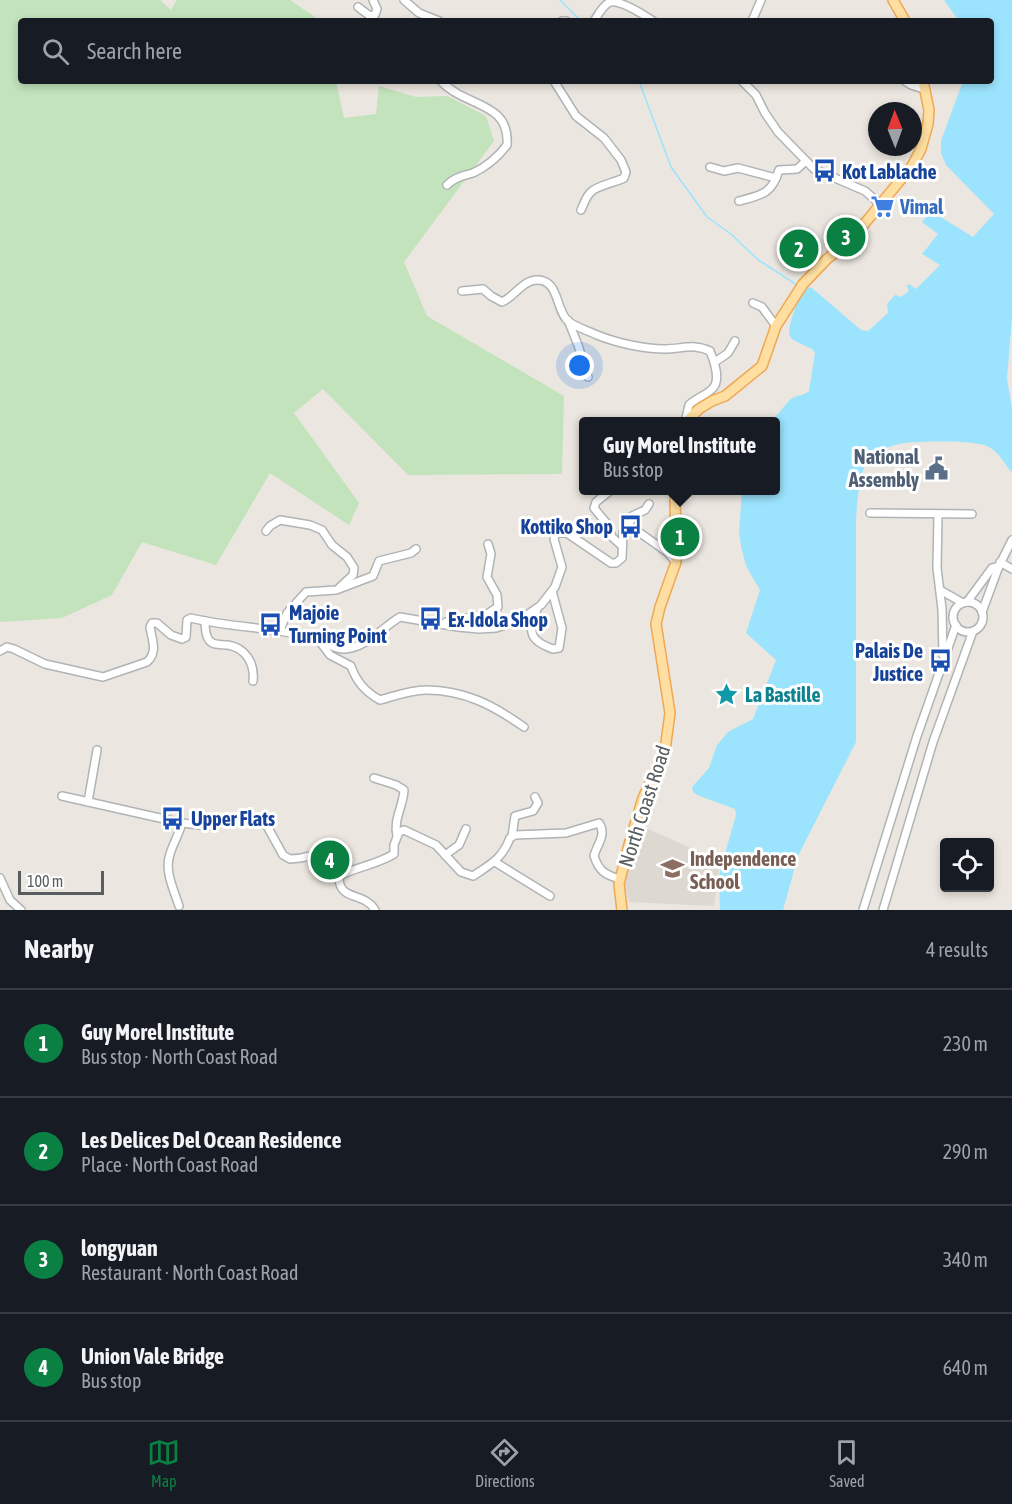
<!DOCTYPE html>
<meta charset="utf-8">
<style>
body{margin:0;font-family:"Asap Condensed",sans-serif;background:#20242c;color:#f1f3f6}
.controls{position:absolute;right:18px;bottom:18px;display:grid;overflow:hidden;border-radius:6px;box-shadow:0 3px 9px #0003}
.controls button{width:54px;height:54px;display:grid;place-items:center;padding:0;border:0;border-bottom:2px solid #363941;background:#171b24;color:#f1f3f6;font:30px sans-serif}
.compass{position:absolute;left:868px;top:102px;width:54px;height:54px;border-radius:50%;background:#171b24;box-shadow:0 3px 9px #0003;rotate:359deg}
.scale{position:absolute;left:18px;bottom:15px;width:86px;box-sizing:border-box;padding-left:6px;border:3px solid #585d60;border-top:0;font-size:16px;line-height:21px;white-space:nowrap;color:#585d60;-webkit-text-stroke:4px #fff;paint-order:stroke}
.you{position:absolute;left:580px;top:366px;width:21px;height:21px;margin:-15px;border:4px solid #fff;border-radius:50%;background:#1a73e8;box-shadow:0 0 0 9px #1a73e833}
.badge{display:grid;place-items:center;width:39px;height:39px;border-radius:50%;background:#0b8043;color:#fff;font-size:20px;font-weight:700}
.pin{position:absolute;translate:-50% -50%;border:3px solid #fff;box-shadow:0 2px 6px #0006}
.popup{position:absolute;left:579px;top:417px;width:201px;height:78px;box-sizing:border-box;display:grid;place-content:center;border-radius:6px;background:#171b24;filter:drop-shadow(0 2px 4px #0005);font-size:20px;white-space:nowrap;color:#9ea1a6}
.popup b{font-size:22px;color:#f1f3f6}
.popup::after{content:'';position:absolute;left:50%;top:100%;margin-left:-12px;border:12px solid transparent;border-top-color:#171b24}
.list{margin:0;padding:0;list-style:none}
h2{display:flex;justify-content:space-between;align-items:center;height:78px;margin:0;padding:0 24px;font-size:26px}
h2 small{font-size:20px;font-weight:400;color:#9ea1a6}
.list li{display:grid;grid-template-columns:39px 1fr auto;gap:18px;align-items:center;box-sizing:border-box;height:108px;padding:0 24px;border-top:2px solid #363941}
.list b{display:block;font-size:22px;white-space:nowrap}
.list p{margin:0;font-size:20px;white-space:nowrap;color:#9ea1a6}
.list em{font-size:20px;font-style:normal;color:#9ea1a6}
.icon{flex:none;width:33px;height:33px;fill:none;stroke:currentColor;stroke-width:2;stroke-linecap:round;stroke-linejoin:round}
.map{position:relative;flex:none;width:1012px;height:910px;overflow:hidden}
.search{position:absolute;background:#171b24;box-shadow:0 3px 9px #0003;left:18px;right:18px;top:18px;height:66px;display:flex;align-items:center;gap:15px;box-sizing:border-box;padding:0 21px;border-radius:6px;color:#9ea1a6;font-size:22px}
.sheet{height:510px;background:#171b24}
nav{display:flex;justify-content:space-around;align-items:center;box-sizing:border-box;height:84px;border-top:2px solid #363941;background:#171b24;font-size:16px;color:#9ea1a6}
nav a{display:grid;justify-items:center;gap:3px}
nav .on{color:#0b8043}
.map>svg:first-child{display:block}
.education{fill:#ddd8d0}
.green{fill:#c2e3bb}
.water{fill:#9ce4fe}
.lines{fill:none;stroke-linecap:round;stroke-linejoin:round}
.stream{stroke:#9ce4fe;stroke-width:1.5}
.minor-casing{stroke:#b0b4b7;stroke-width:10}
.major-casing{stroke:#efa854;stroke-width:12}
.minor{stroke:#fff;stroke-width:7}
.major{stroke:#fedfa1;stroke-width:9}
.labels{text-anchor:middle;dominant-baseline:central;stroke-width:6;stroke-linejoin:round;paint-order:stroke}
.transit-label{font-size:20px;font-weight:bold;fill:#164399;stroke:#fff;text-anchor:start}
.shop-label{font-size:20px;font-weight:bold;fill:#366cbe;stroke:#fff;text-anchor:start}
.service-label{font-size:20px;font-weight:bold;fill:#4e5e75;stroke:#fff;text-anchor:end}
.culture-label{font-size:20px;font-weight:bold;fill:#0d838f;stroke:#fff;text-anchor:start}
.street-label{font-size:20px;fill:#585d60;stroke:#fff}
.education-label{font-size:20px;font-weight:bold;fill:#785e54;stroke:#fff;text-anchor:start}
</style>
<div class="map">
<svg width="1012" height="910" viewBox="0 0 1012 910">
<rect width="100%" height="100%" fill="#ebe6df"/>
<polygon class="education" points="639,825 720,861 714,906 629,902 623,878"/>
<polygon class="green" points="0,0 160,0 171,10 177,0 290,0 321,21 21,21 21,81 336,81 344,118 376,114 379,86 416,97 447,96 486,116 494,141 404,262 427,316 564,396 562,474 408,475 323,389 294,413 359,503 349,525 270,473 216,565 142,542 112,595 62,618 0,622"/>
<path class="water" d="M944,0H1012V318L1007,379L1012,408V473C1005,464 998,451 987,446C973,440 920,441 904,443C893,445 873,451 867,461C859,475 857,504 856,520V742L798,856L783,910H720L719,875L736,815L735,809L697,795L693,792L692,787L709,768L717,745L728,732L753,719L776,660L746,633L760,590L746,566L741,546L739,532L742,491L776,490V422L770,421C779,415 783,406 791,399C796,395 804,396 809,391L815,353L812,349L793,340C791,337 789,336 789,332C790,322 799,292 807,287L812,288L861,330L868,331L888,313L887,304L895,295L901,297L909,291L907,286L909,284L916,289L940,265L922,254L938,234L922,222L931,211L973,237L994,214L946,165L941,153V141L963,81H991V21H959Z"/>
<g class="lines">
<g class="stream">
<polyline points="560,0 581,21"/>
<polyline points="639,81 671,167 707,217 731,234 757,259 797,285"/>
</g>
<defs>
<g id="minor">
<polyline points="404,0 419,13 439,21"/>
<polyline points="358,7 370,16 375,15 377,9 373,0"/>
<polyline points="562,21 566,21"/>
<path d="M594,21C598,15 603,5 610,2C621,0 644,15 653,21"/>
<polyline points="752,21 761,0"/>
<path d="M441,81C466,108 510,101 507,145C498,157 486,167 473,173C463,176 455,177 447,185"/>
<path d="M554,81L576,116L604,138L621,160L626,172L624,178C616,182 596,186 591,192C586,196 584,204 581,210"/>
<polyline points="742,81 756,95 765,113 778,132 814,169 865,191 881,205"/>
<polyline points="905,81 911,85 924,89"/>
<polyline points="710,167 724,171 738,168 776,178"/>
<path d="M739,201C762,195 772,194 779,170L797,169L806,161"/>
<path d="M462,291L483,289L491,296L502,302C514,297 522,281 536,280C560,279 555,310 568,321C575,327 589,331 597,335C617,343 644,349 665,349C682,349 694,343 710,351C714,361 721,379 713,388C707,395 696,398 689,405L685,422"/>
<polyline points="753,303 762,307 776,326"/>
<polyline points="568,320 578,345 588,377"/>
<polyline points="715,362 728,353 735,341"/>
<polyline points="611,490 596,502 594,508 608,525 612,537 622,546"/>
<polyline points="870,513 972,514"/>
<polyline points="938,514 937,568 942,609 943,655"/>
<polyline points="628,528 632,516 645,510 649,504"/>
<polyline points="266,531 270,526 280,520 310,525 322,530 332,545 347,557 354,568 353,575 340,587"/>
<polyline points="1000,562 1012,569"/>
<polyline points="940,590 963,603"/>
<polyline points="967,602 992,568 999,566"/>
<circle cx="968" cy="617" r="15"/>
<path d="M537,610C527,632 530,641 553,649L559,648L562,628L552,591"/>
<polyline points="982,612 999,566 1012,540"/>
<path d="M205,621C205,627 205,635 209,640C213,646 221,644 228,645C246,648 255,664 253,681"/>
<polyline points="446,622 487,614 498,607 497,595 487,577 491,554 488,544"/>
<polyline points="280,630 287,613 306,592 336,590 373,576 379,561 411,553 416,549"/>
<path d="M321,643L330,655L351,666C356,681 365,692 380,700C395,696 410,690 426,690C464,690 493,705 524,727"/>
<path d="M0,651L7,647L14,649L45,664L103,677L147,662C158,652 152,640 150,627L152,623H157L171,635L182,639L186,637L187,620L191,618C232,628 274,627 315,638C326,641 333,650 345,649C366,648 383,627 400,617L458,627L479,629L496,628L518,621L541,605L555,587L562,567L554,539L556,533H567L611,563H616L622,558L623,532L628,528H633L667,552L676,562"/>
<path d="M374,778L396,785L404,790C403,807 393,820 397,836"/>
<path d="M62,796L182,823L209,826L247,817L255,818L267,826L283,855L290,859C325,858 313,841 339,876C338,902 364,891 375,910"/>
<polyline points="88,802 97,750"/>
<polyline points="512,836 515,816 533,811 538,803 535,797"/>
<polyline points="445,855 459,845 466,829"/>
<polyline points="495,862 550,896"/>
<path d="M339,876C357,867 378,864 394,854V845L399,832L404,830L436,845L461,872L473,876C491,864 502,859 510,838L515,835L566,833L599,823C607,835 597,844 594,856C599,871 605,875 620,879"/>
<polyline points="0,878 10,900 21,910"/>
<path d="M179,906C174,890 164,871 170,854C173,844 179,834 182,823"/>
<polyline points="863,910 917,736 956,625"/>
<polyline points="883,910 933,742 973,631"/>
</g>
<g id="major">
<polyline points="893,0 905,21"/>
<polyline points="686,422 699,409 712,401 725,396 762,366 776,326 803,284 827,259 851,240 912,166 921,149 928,124 929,110 923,81"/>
<polyline points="622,910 619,884 628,848 643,798 665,750 670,713 656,624 660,607 676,562 675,490"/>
</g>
</defs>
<use href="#minor" class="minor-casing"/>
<use href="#major" class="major-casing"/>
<use href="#minor" class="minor"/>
<use href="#major" class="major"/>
</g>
<defs>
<symbol id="bus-bare" viewBox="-9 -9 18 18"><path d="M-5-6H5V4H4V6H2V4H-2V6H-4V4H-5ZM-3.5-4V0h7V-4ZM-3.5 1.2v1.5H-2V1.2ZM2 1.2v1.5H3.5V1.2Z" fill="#1a4fb4" stroke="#fff" stroke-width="2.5" paint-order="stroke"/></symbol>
<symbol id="supermarket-bare" viewBox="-9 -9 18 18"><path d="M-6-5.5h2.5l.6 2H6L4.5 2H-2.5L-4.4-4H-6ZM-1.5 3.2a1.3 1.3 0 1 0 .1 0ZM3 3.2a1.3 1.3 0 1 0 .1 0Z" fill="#3f7fe0" stroke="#fff" stroke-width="2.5" paint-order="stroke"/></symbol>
<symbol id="civic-bare" viewBox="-9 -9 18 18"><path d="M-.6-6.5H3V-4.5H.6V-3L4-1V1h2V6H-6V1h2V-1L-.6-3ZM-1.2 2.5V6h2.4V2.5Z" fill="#5c6f8a" stroke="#fff" stroke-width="2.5" paint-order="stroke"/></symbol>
<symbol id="sight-bare" viewBox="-9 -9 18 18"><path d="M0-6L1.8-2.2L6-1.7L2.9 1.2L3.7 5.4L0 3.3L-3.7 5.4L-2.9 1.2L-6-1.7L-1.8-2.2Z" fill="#0f9aa8" stroke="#fff" stroke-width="2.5" paint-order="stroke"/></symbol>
<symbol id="school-bare" viewBox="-9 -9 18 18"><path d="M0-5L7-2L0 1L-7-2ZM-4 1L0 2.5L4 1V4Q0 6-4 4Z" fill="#8d6e63" stroke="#fff" stroke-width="2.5" paint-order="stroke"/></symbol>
</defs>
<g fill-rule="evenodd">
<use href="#bus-bare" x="808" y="154" width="33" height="33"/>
<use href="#supermarket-bare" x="866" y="190" width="33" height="33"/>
<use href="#civic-bare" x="920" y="452" width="33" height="33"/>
<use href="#bus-bare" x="614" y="510" width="33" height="33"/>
<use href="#bus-bare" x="414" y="602" width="33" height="33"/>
<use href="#bus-bare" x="254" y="608" width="33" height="33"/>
<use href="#bus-bare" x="924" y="644" width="33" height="33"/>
<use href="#sight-bare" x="710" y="678" width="33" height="33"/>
<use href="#bus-bare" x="156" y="802" width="33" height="33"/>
<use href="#school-bare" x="656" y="852" width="33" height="33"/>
</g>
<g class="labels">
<g class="transit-label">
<text x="842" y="171">Kot Lablache</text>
<text x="613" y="526" text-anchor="end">Kottiko Shop</text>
<text x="289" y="612">Majoie<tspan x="289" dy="23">Turning Point</tspan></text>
<text x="448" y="619">Ex-Idola Shop</text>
<text x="923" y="650" text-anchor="end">Palais De<tspan x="923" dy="23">Justice</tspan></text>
<text x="191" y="818">Upper Flats</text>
</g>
<g class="shop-label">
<text x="900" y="206">Vimal</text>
</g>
<g class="service-label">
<text x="919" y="456">National<tspan x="919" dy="23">Assembly</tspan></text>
</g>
<g class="culture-label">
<text x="745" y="694">La Bastille</text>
</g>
<g class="street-label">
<text transform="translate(644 806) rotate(-72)">North Coast Road</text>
</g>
<g class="education-label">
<text x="690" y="858">Independence<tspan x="690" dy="23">School</tspan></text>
</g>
</g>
</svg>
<div class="controls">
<button><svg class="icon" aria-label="locate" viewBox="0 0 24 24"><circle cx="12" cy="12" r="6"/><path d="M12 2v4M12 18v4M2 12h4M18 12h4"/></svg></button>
</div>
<svg class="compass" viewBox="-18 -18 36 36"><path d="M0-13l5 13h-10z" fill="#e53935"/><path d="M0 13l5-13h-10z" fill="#9ea1a6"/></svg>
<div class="scale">100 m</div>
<div class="you"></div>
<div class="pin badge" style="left:680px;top:537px">1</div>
<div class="popup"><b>Guy Morel Institute</b>Bus stop</div>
<div class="pin badge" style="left:799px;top:249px">2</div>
<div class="pin badge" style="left:846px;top:237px">3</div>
<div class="pin badge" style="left:330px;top:860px">4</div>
<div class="search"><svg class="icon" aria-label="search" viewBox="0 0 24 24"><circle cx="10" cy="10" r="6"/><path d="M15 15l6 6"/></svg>Search here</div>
</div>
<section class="sheet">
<h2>Nearby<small>4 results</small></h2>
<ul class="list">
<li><span class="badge">1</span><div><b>Guy Morel Institute</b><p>Bus stop · North Coast Road</p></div><em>230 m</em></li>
<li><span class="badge">2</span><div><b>Les Delices Del Ocean Residence</b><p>Place · North Coast Road</p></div><em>290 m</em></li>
<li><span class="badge">3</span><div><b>longyuan</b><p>Restaurant · North Coast Road</p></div><em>340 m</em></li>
<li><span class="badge">4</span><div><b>Union Vale Bridge</b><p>Bus stop</p></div><em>640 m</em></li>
</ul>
</section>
<nav>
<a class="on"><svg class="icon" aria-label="map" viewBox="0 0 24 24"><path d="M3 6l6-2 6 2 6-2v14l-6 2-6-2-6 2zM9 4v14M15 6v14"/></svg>Map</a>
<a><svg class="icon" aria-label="directions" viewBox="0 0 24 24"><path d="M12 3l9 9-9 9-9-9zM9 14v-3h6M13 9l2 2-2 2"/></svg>Directions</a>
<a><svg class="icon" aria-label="saved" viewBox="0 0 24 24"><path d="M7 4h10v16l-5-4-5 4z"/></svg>Saved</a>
</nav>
